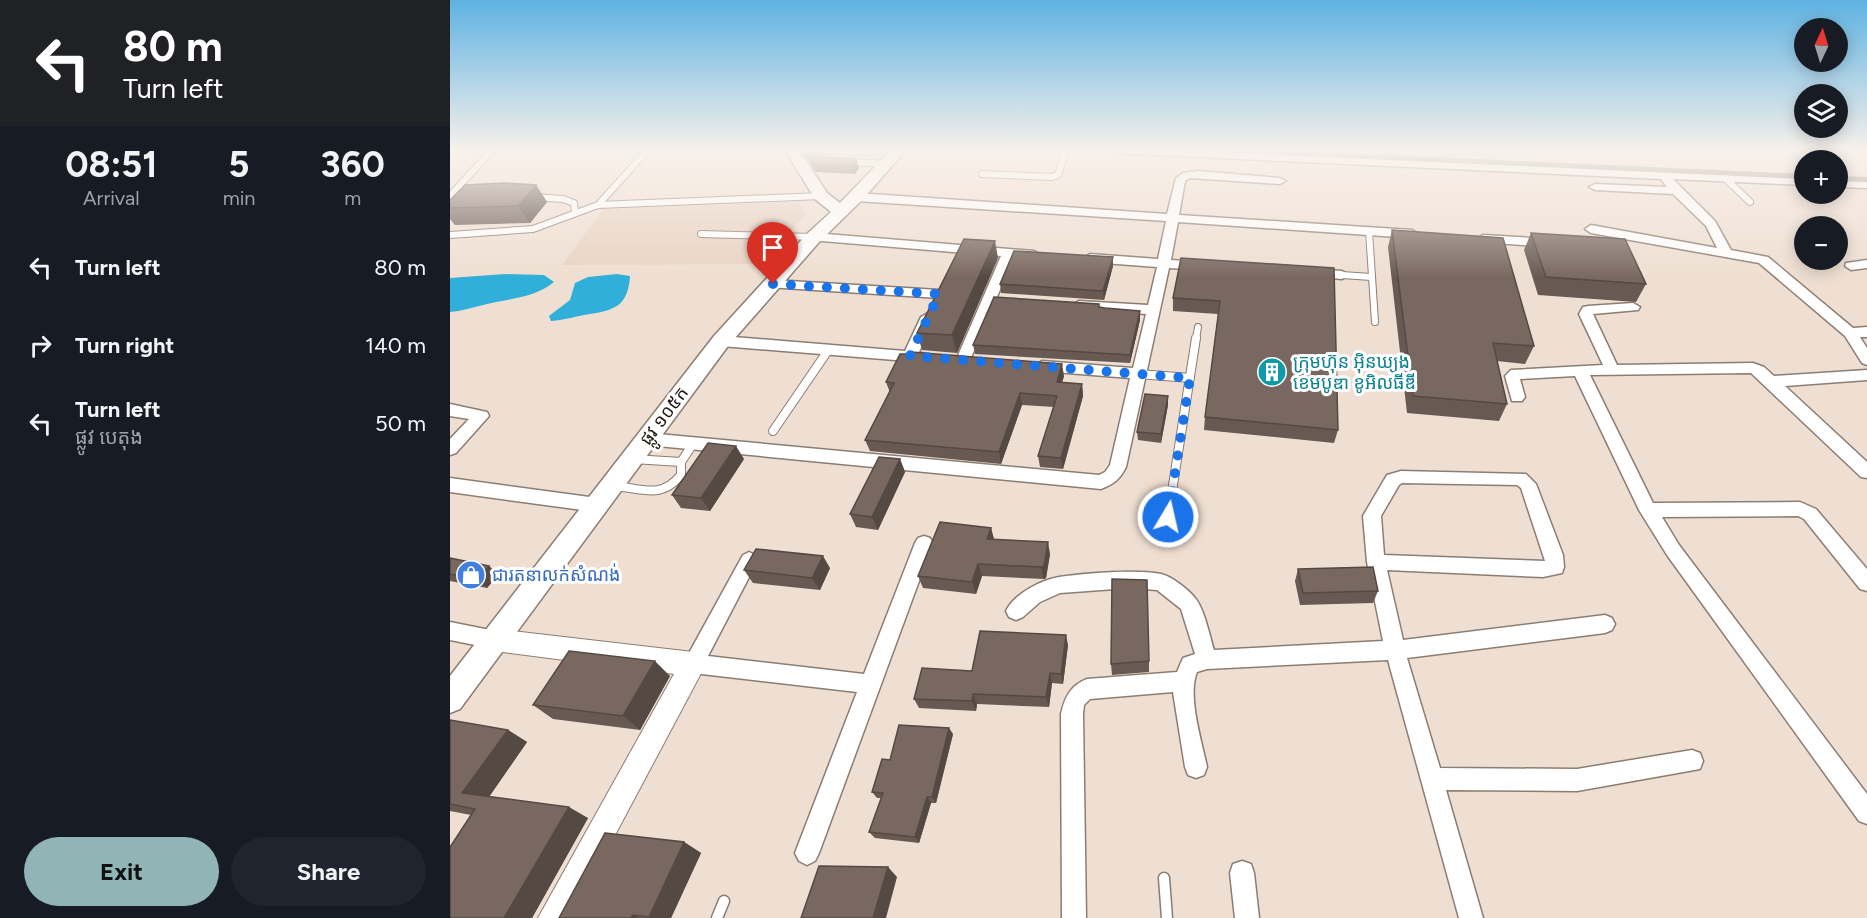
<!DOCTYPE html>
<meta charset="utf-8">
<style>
:root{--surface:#171b24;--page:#20242c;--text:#f1f3f6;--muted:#9ea1a6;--accent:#91b5b7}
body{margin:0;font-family:Figtree,"Noto Sans Khmer",sans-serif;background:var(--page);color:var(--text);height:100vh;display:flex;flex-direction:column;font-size:22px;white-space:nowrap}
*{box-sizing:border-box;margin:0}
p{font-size:20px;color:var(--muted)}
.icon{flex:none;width:33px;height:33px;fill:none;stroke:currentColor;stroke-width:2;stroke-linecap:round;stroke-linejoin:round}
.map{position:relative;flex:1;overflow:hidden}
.drawer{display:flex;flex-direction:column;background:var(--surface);width:450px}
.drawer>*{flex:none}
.hud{background:#202124;color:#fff;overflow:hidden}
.needle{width:39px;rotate:4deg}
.fabs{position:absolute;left:1344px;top:18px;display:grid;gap:12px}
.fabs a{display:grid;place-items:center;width:54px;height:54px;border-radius:50%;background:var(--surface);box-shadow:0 3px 15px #0003;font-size:30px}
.pin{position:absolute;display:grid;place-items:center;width:51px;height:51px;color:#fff;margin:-62px -26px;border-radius:50% 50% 50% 0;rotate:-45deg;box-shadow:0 0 6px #0007}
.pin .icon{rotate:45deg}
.me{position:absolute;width:66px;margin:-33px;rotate:9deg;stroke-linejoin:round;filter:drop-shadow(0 0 4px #0008)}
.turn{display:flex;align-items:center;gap:21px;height:126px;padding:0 24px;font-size:27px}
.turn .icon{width:78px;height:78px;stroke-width:2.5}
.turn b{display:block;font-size:42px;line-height:51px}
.eta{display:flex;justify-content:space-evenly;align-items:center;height:102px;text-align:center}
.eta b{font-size:36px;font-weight:700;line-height:42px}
.action{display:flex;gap:12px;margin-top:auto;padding:12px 24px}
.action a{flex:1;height:69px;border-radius:36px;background:var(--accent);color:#111;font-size:24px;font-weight:700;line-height:69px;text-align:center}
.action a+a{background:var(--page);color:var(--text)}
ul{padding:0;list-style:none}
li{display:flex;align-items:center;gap:18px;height:78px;padding:0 24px}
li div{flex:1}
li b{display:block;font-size:22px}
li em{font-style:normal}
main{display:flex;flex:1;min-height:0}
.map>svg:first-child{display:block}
.built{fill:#e9d2c1}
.water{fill:#2fafd9}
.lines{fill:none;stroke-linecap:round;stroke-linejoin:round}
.service-far2-casing{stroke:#8c7d72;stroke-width:8}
.service-far1-casing{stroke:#8c7d72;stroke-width:10}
.service-casing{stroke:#8c7d72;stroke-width:13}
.minor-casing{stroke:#8c7d72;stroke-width:3}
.tertiary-casing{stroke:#8c7d72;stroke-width:2}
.secondary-casing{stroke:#8c7d72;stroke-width:3}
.service-far2{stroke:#fff;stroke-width:6}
.service-far1{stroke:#fff;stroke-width:8}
.service{stroke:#fff;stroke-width:10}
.minor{fill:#fff;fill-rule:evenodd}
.tertiary{fill:#fff;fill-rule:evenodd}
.secondary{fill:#fff;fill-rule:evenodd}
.rail{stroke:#8f847b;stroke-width:4}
.wall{fill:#685953}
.shaded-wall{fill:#554943}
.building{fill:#796860;stroke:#554943;stroke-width:1.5}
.route{stroke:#1a73e8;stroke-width:10;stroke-dasharray:0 18}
.labels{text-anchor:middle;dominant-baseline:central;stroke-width:6;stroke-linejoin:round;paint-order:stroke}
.culture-label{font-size:18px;fill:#0d838f;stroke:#fff;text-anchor:start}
.street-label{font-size:18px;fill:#1c1712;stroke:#fff}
.shop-label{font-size:18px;fill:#366cbe;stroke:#fff;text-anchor:start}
</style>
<main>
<section class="drawer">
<div class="hud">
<div class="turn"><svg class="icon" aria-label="left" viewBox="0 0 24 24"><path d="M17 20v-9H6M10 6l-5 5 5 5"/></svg><div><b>80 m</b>Turn left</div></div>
</div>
<div class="eta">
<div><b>08:51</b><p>Arrival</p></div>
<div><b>5</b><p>min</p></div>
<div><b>360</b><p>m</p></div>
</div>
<ul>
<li><svg class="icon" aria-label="left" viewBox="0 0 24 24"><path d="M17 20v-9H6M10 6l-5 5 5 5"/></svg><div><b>Turn left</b></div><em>80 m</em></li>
<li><svg class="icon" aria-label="right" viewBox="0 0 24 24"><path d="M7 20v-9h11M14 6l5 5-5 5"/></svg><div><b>Turn right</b></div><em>140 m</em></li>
<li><svg class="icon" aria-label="left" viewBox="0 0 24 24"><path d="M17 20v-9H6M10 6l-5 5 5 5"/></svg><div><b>Turn left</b><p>ផ្លូវ បេតុង</p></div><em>50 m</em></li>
</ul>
<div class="action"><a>Exit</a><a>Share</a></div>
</section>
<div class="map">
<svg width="1417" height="918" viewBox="0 0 1417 918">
<rect width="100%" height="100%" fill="#efdfd2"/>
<path class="built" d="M349 202 356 214 313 264 112 265 153 209Z"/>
<path class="water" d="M55 274 94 275 104 282C84 298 62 298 37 304 24 307 13 311 0 312V278Z
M167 274 180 276C178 305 166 310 140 314 127 316 115 320 101 321L99 316 120 300 125 283 138 277Z"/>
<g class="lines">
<g class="service-far2-casing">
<path id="service-far2" d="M344 150 420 152
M1344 150 1354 161
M398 162 437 164
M532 174 602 177 608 175 616 150
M1275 178 1300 202
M0 196 42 150
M84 197 113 199 124 203 125 212
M148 205 195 153
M919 231 925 322
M251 234 364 237
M0 235 83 229 148 205 371 196
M892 275 921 277
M746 339 748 327"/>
</g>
<g class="service-far1-casing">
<path id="service-far1" d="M688 374 740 378
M323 431 379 349
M183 459 231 462
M165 486C194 489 211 499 231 475V462L243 444
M718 517 746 338"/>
</g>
<g class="service-casing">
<path id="service" d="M714 878 717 918
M267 918 274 901"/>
</g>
<g class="minor-casing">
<path id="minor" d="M657 150H725L1354 179V185L1223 179 1265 221 1281 250 1318 257 1403 328 1417 327V337H1410L1417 348V365L1412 363 1395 336 1309 263 1141 233 1135 229 1141 225 1267 248 1256 226 1223 194 1145 190 1139 187 1145 184 1217 187 1211 179 662 153Z
M748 171 830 178 836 181 830 184 740 178 735 181 729 215 962 230 968 234 962 238 728 222 721 260 752 262 758 266 752 270 719 268 676 467C670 479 664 484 651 489L197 445 191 443 189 439 191 435 197 433 649 475 655 472 660 465 680 378 592 371 585 366 592 361 683 368 696 314 629 309 622 305 629 301 698 305 707 267 640 262 634 258 640 254 708 259 716 221 406 201 400 197 406 193 717 214 726 178 733 173Z
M1388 181 1417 182V188L1388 187Z
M364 233 584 251 590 255 584 259 564 257 520 360 513 365 506 360 551 256 360 240 358 237Z
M1033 235 1100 239 1106 243 1100 247 1029 242 1027 239Z
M1417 260V268L1401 270 1395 266 1396 263Z
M862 269 892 271 899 275 892 279 857 276 855 273Z
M323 280 489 290 496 294 489 298 318 287 316 284Z
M1183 303 1190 307 1188 310 1143 314 1167 365 1303 363 1314 367 1324 376 1417 370V380L1335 386 1417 462V478L1411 477 1301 373 1140 375 1203 503 1350 502 1366 509 1417 569V591L1410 589 1354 519 1348 516 1212 517 1229 545 1417 794V824L1409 821 1217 555 1189 510 1125 376 1070 379 1075 397 1072 401H1062L1055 376 1061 370 1153 365 1129 314 1133 307 1138 306Z
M478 313 485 317 469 352 475 354 477 357 470 362 271 346 264 341 271 336 455 351 471 317Z
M0 404 37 412 39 416 6 453 0 455V439L19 419 0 416Z
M951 471 1076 474 1086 484 1113 555 1114 567 1112 573 1093 577 937 570 953 640 1155 615 1162 618 1165 624 1162 630 1155 633 957 658 990 768 1127 769 1242 750 1250 753 1253 761 1250 769 1127 791 996 790 1033 918H1009L938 660 757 669 747 672C737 696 752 742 757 767L754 775 746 778 738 775 735 767 723 692 640 699 634 705 633 714 636 918H612L611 714C615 697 620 686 637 679L727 672 733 658 745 654 731 609 707 590 679 588 610 593 590 602 573 617 566 620 559 617 556 611C564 594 591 580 609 577 635 573 686 569 711 574 721 576 739 590 745 598 754 608 760 637 764 650L933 641 917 562 913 516 937 475ZM952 483 1067 485 1071 488 1095 561 934 555 931 516 949 485Z
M0 478 147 498 153 500 156 505 153 510 147 512 0 492Z
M474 536 480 538 483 543 369 853 365 861 357 865 349 861 345 853 407 692 243 673 236 671 233 664 293 555 299 552 305 555 308 560 258 656 414 674 465 543 468 538Z
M0 622 45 631 52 634 55 640 52 646 45 649 0 640Z
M792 861 801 864 804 873 809 918H785L780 873 783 864Z"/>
</g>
<g class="tertiary-casing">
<path id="tertiary" d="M45 629 243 652 252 656 256 664 121 918H88L224 674 45 651 36 648 32 640 36 632Z"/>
</g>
<g class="secondary-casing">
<path id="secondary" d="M335 150H349L377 193 390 203 441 150H456L412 200 370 241 278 346 10 709 0 713V676L264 336 358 233 381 212 365 199Z"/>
</g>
<use href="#service-far2" class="service-far2"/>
<use href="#service-far1" class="service-far1"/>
<use href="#service" class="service"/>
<use href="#minor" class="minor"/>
<use href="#tertiary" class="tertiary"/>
<use href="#secondary" class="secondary"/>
<path class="rail" d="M789 150 1354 176
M1388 178 1417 179"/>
</g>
<path class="wall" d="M354 150 375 156 374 157 406 159 409 168 405 174 366 172 356 157Z
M1352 150H1417L1353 151Z
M86 185 97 202 80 223 5 225 0 219V200Z
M942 230 1084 346 1075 364 1047 361 1057 404 1049 421 957 413 938 247Z
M1081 233 1196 284 1186 302 1088 295 1074 250Z
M663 257V266L654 300 551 293 550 284Z
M548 258 507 353 472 350 467 333Z
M731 258 888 430 884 443 754 430 755 417 768 314 723 311V298Z
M690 320 680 363 525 354 523 345Z
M614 376 612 382 632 384 633 396 613 469 590 467 588 456 604 407 572 405 551 464 420 451 415 440 440 393 436 382Z
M718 405 711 443 688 440 687 432Z
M294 459 260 511 231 508 222 495Z
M450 459 455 472 428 530 406 527 400 514Z
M541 528 544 539 600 554 596 578 594 579 532 576 526 594 473 588 468 576Z
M0 558 49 574 37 588 0 581Z
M380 568 370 590 303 583 294 570Z
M848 569 928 591 923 603 850 605 845 581Z
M618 645 613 684 602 683 599 707 527 704 526 711 469 708 464 699Z
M699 661V672L662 675 661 664Z
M220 676 190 730 103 719 83 705Z
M0 720 58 730 77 742 39 797 138 818 82 918H0L21 815 0 811Z
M503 734 486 803H481L469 843 425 838 419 832 431 798H427L422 792 440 760Z
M234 842 251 853 221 918H109Z"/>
<path class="shaded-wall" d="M371 150H373L375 156 373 161 370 153Z
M406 159 409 168 405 174 402 166Z
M86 185 97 202 80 223 68 206Z
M545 241 548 258 507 353 502 335Z
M663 257V266L654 300 653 291Z
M690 311V320L680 363V355Z
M612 364 614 376 609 393 607 382Z
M632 384 633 396 613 469 611 458Z
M570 393 572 405 551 464 549 452Z
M718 396V405L711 443V434Z
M286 446 294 459 260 511 251 498Z
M450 459 455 472 428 530 422 517Z
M541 528 544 540 537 539Z
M598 542 600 554 596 578 594 579 591 567Z
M373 556 380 568 370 590 362 578Z
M528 564 532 576 526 594 522 582Z
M39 566 49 574 37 588 27 580Z
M616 635 618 645 613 684 611 674Z
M205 661 220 676 190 730 173 716Z
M600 673 602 683 599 707 596 697Z
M523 694 527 704 526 711 522 701Z
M499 728 503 734 486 803 482 797Z
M58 730 77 742 34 804 12 793Z
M477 797 481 803 469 843 465 837Z
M119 807 138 818 82 918H54Z
M234 842 251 853 221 918H201L199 917Z
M438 867 447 877 436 918H423Z
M183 915 190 918H181Z"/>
<path class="building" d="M354 150H371L370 153 373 157 406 159 402 166 363 164Z
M55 183 86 185 68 206 0 208V200L15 185Z
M942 230 1053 238 1084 346 1043 343 1057 404 963 396Z
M1081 233 1175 239 1196 284 1096 277Z
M514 239 545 241 502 335 467 333Z
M564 251 663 257 653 291 550 284Z
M731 258 884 268 888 430 755 417 770 301 723 298Z
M544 297 649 304V307L655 308 690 311 680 355 523 345Z
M461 352 612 364 607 382 632 384 611 458 588 456 607 396 570 393 549 452 415 440 444 383 436 382 450 354H460Z
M695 394 718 396 711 434 687 432Z
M258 443 286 446 251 498 222 495Z
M429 457 450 459 422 517 400 514Z
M490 522 541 528 537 539 598 542 594 566 591 567 528 564 522 582 468 576Z
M306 549 373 556 362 578 294 570Z
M0 558 39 566 27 580 0 574Z
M923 567 928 591 853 593 848 569Z
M662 579 697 580 699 661 661 664Z
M530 631 616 635 611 674 600 673 596 697 523 694 522 701 464 699 472 668 522 671Z
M119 651 205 661 173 716 83 705Z
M0 720 58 730 12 793 119 807 54 918H0V847L25 809 0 804Z
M449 725 499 728 482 797H477L465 837 419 832 433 793 422 792 432 759 440 760Z
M155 833 234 842 199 917 183 915 181 918H109Z
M369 866 438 867 423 918H351Z"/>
<linearGradient id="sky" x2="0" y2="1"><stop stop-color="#5eb2e2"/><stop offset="0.54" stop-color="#f8f1eb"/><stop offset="1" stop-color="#f8f1eb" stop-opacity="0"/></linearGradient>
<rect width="1417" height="278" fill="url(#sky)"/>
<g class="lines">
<path class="route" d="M323 284 489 294 460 356 740 378 718 517"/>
</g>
<defs>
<g id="building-disc" transform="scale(1.5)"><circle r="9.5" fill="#0f9aa8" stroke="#fff"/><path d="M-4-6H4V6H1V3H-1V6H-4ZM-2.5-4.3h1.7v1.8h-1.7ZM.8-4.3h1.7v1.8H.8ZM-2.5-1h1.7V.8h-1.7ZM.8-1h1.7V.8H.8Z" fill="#fff"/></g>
<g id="shop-disc" transform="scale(1.5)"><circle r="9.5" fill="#3f7fe0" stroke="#fff"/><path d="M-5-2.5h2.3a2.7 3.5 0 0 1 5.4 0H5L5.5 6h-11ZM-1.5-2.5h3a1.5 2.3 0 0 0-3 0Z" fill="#fff"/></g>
</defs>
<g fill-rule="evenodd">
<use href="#building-disc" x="822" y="372"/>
<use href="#shop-disc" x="21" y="575"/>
</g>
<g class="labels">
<g class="culture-label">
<text x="843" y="362">ក្រុមហ៊ុន អ៊ិនឃ្យុង<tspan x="843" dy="21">ខេមបូឌា ខូអិលធីឌី</tspan></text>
</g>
<g class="street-label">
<text transform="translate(214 416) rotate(-53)">ផ្លូវ ១០៥ក</text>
</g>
<g class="shop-label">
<text x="42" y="575">ជារតនាលក់សំណង់</text>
</g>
</g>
</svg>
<div class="fabs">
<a><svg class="needle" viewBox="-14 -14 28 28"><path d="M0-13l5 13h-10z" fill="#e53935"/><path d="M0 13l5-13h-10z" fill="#9ea1a6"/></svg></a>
<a><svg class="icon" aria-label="layers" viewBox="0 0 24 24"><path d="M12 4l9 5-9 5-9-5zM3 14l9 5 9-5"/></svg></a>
<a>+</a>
<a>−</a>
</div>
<div class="pin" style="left:323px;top:284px;background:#d93025"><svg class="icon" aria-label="arrive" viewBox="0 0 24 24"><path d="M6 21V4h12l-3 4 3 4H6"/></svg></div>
<svg class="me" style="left:718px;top:517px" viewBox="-20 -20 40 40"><circle r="17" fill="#1a73e8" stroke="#fff" stroke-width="3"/><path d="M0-11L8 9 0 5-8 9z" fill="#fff"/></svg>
</div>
</main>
